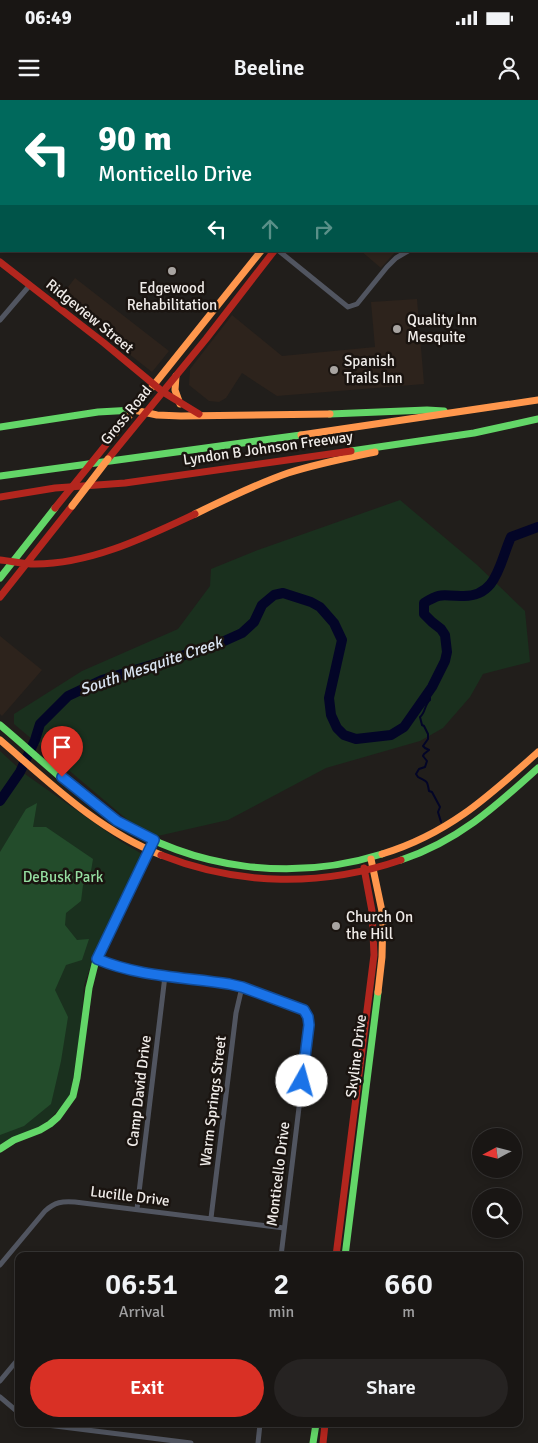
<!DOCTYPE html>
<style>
:root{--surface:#191614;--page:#262322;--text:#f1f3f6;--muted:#9f9fa0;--line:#373534;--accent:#d93025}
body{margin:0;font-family:Signika,sans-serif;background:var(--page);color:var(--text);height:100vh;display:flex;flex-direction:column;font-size:19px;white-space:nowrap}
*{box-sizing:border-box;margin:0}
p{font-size:16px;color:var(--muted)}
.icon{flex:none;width:28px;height:28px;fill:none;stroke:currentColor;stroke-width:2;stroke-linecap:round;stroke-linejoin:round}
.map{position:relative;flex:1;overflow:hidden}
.details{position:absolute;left:15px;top:1152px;width:508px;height:175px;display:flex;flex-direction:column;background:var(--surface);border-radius:10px;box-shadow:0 2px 8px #0003,0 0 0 1px var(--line)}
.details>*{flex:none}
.top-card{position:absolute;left:0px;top:0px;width:539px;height:152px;box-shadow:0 2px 8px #0003,0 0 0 1px var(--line);background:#00695c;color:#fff;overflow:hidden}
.needle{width:32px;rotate:263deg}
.buttons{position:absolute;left:472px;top:1028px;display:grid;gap:10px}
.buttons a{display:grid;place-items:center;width:50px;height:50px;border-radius:50%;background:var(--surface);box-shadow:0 2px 8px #0003,0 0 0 1px var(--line);font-size:25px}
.pin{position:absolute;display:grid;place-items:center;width:42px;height:42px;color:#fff;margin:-51px -21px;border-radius:50% 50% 50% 0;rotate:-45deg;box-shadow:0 0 5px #0007}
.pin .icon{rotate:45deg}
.me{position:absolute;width:55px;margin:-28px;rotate:7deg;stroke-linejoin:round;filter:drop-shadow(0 0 4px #0008)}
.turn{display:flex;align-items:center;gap:18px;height:105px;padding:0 15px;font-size:22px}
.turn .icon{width:65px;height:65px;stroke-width:2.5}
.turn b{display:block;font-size:35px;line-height:42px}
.lanes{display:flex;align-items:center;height:48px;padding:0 15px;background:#0003;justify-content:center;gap:25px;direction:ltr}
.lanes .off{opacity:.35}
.eta{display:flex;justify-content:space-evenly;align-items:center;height:85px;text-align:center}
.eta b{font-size:30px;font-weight:600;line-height:35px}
.cta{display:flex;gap:10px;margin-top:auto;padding:10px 15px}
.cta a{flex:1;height:58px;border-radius:30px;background:var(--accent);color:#fff;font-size:20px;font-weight:600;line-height:58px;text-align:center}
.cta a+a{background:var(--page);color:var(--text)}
.status{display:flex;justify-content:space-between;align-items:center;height:35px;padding:0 25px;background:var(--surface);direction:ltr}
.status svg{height:14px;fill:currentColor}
header{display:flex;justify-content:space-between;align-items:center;height:65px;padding:0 15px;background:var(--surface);font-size:22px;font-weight:600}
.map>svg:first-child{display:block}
.built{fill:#2d231c}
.green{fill:#1a301e}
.forest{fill:#234c2b}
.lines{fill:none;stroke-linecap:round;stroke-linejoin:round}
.stream{stroke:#030527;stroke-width:2}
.river{stroke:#030527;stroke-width:10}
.street{stroke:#515560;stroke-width:5}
.fast{stroke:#63d668;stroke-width:7}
.slow{stroke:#ff974d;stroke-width:7}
.jam{stroke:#b3261e;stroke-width:7}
.slow-bridge{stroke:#ff974d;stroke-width:7}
.jam-bridge{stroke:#b3261e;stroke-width:7}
.route-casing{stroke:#114b97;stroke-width:12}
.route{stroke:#1a73e8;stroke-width:9}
.poi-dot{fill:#a8a4a1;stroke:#1a1410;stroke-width:2}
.labels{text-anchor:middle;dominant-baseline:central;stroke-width:5;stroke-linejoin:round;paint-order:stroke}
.poi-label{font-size:15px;fill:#f0ece9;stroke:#1a1410;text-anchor:start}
.street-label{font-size:15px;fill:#f0ece9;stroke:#1a1410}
.park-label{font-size:15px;fill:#95dea1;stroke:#1a1410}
.water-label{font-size:16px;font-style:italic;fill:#dbe5f3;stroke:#1a1410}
</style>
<div class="status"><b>06:49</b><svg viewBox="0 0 49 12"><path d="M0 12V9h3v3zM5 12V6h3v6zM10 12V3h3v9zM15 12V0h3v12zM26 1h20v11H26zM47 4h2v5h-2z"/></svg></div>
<header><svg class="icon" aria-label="menu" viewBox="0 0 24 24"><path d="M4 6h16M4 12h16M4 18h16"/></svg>Beeline<svg class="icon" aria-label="person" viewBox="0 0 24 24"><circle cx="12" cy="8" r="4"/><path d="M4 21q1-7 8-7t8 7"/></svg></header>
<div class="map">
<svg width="538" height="1343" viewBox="0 0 538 1343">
<rect width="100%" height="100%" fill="#211e1b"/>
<path class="built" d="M402 0H518L519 1H401Z
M361 151H396L381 168Z
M75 178 169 251 152 272 59 199Z
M417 199 424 284 277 296 242 273 226 298 219 302 209 301 189 285 190 269 232 215 282 256 375 247 371 202Z
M0 536 42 570 2 616 0 614Z"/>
<path class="green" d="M400 400 476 464 525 511 530 562 483 574 470 597 443 628 420 641 326 668 228 720 149 738 14 624V614L82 571 178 529 210 486 211 469 258 450Z
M0 651 25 674 120 741 142 754 90 868 84 885 81 927 70 997 50 1019 36 1029 0 1044Z"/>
<path class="forest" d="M37 703 33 727H46L93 759 90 777 83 785 81 801 66 813 65 825 77 840 89 839 82 860 66 865 55 890 68 917 61 961 51 1004 24 1026 0 1035V752L26 709Z"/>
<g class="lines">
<path class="stream" d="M430 589V600C424 605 426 612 420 617L422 625 424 626 428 634V639L423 646 425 648 429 650 424 654 423 656 427 661 425 667 419 669 416 674 418 677C427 682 427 679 429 691L432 692 440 707 438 712 441 722"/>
<path class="river" d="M0 701 20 672 35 640 40 624 68 596 102 580 211 547 242 533 254 522 262 505 274 495 283 493 311 502 320 507 334 523 342 540 329 598 331 615 337 628 344 635 356 639 391 635 404 627 432 587 445 561 447 552 445 535 441 529 432 522 424 514V503C443 492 441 496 461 496 497 498 499 464 511 437L538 427"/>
<path class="street" d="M80 0 81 1
M90 0 92 1
M523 0 524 1
M538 22V23
M0 61 1 62
M279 151 348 207 357 204 387 167 396 158 408 151
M0 220 30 185
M97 859C139 877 184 876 228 884 254 888 279 901 304 910L308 917 309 925 281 1156
M137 1109 165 876
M211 1118 236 913 242 887
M0 1165 45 1111C55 1102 62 1101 75 1102L284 1128
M0 1281 19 1258
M0 1297 19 1313
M39 1324 191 1343
M258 1343 260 1324"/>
<path class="fast" d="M330 314 427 310 444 311
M0 327 98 312 134 310
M351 351 474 333 538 319
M0 376 301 335
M0 478 55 408
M0 625C38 657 74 692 115 719 194 770 293 782 382 754
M401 760C458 741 495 707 538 668
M0 1049 14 1040 40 1030 50 1024 58 1017 73 996 77 978 89 888 95 864 105 843
M345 1156 378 892
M313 1343 316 1324"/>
<path class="slow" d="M377 1 378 0
M176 276 175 290 180 304
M134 310 157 315 181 316 330 314
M301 335 538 300
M109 341 261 151
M195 414C226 399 256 384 288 373 316 364 346 358 375 352
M0 640C50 683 99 731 161 755
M382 754C448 734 488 697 538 652
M371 759 383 816 382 857 378 892"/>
<path class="jam" d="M384 1 385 0
M393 1 394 0
M0 162 104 243 163 292
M163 292 199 314
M108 359 206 239 274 151
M0 397 55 388 125 383 351 351
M0 460C11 461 23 464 35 464 91 464 146 437 195 414
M0 497 72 406
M161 755C239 786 322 787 401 760
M105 843 154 740
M336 1156 374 855 372 811 364 768
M323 1343 325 1324"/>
<path class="slow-bridge" d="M72 406 108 359"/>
<path class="jam-bridge" d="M55 408 109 341"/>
</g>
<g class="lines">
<g class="route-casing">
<path id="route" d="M62 677 117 721 154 740 97 859C139 877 185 877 229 884L242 887 304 910 308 917 309 925 302 981"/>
</g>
<use href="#route" class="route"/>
</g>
<g class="poi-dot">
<circle cx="172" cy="171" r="5"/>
<circle cx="397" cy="229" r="5"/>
<circle cx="334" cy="270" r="5"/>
<circle cx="336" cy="826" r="5"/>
</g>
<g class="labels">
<g class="poi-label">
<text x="172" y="188" text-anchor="middle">Edgewood<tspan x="172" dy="17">Rehabilitation</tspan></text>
<text x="407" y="220">Quality Inn<tspan x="407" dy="17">Mesquite</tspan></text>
<text x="344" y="261">Spanish<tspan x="344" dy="17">Trails Inn</tspan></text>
<text x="346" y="817">Church On<tspan x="346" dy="17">the Hill</tspan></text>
</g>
<g class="street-label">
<text transform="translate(90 216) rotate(39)">Ridgeview Street</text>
<text transform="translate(126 315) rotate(-51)">Gross Road</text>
<text transform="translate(268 348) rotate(-8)">Lyndon B Johnson Freeway</text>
<text transform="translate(356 956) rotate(-83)">Skyline Drive</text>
<text transform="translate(139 991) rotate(-83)">Camp David Drive</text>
<text transform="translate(213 1001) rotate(-83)">Warm Springs Street</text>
<text transform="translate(278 1074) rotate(-83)">Monticello Drive</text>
<text transform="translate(130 1096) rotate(7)">Lucille Drive</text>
</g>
<g class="park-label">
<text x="63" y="777">DeBusk Park</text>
</g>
<g class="water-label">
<text transform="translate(151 566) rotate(-19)">South Mesquite Creek</text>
</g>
</g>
</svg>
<div class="buttons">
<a><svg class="needle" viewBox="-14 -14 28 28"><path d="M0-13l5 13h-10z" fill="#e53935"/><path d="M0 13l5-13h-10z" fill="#9f9fa0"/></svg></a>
<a><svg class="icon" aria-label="search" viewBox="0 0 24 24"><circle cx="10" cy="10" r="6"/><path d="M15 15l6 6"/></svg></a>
</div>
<div class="pin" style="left:62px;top:677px;background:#d93025"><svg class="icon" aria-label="arrive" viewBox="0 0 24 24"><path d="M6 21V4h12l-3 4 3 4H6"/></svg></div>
<svg class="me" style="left:302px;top:981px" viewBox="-20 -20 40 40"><circle r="19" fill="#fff"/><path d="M0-13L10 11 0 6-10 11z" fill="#1a73e8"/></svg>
<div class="top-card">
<div class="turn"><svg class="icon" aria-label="left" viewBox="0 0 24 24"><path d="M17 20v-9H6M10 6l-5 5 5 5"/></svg><div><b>90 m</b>Monticello Drive</div></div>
<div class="lanes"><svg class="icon" aria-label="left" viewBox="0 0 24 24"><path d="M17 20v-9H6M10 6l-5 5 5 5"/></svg><svg class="icon off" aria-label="ahead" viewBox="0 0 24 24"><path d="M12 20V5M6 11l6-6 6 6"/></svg><svg class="icon off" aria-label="right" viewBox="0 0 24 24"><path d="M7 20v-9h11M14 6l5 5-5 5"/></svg></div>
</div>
<section class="details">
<div class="eta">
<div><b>06:51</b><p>Arrival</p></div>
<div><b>2</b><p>min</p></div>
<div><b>660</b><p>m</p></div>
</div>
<div class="cta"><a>Exit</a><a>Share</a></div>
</section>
</div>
